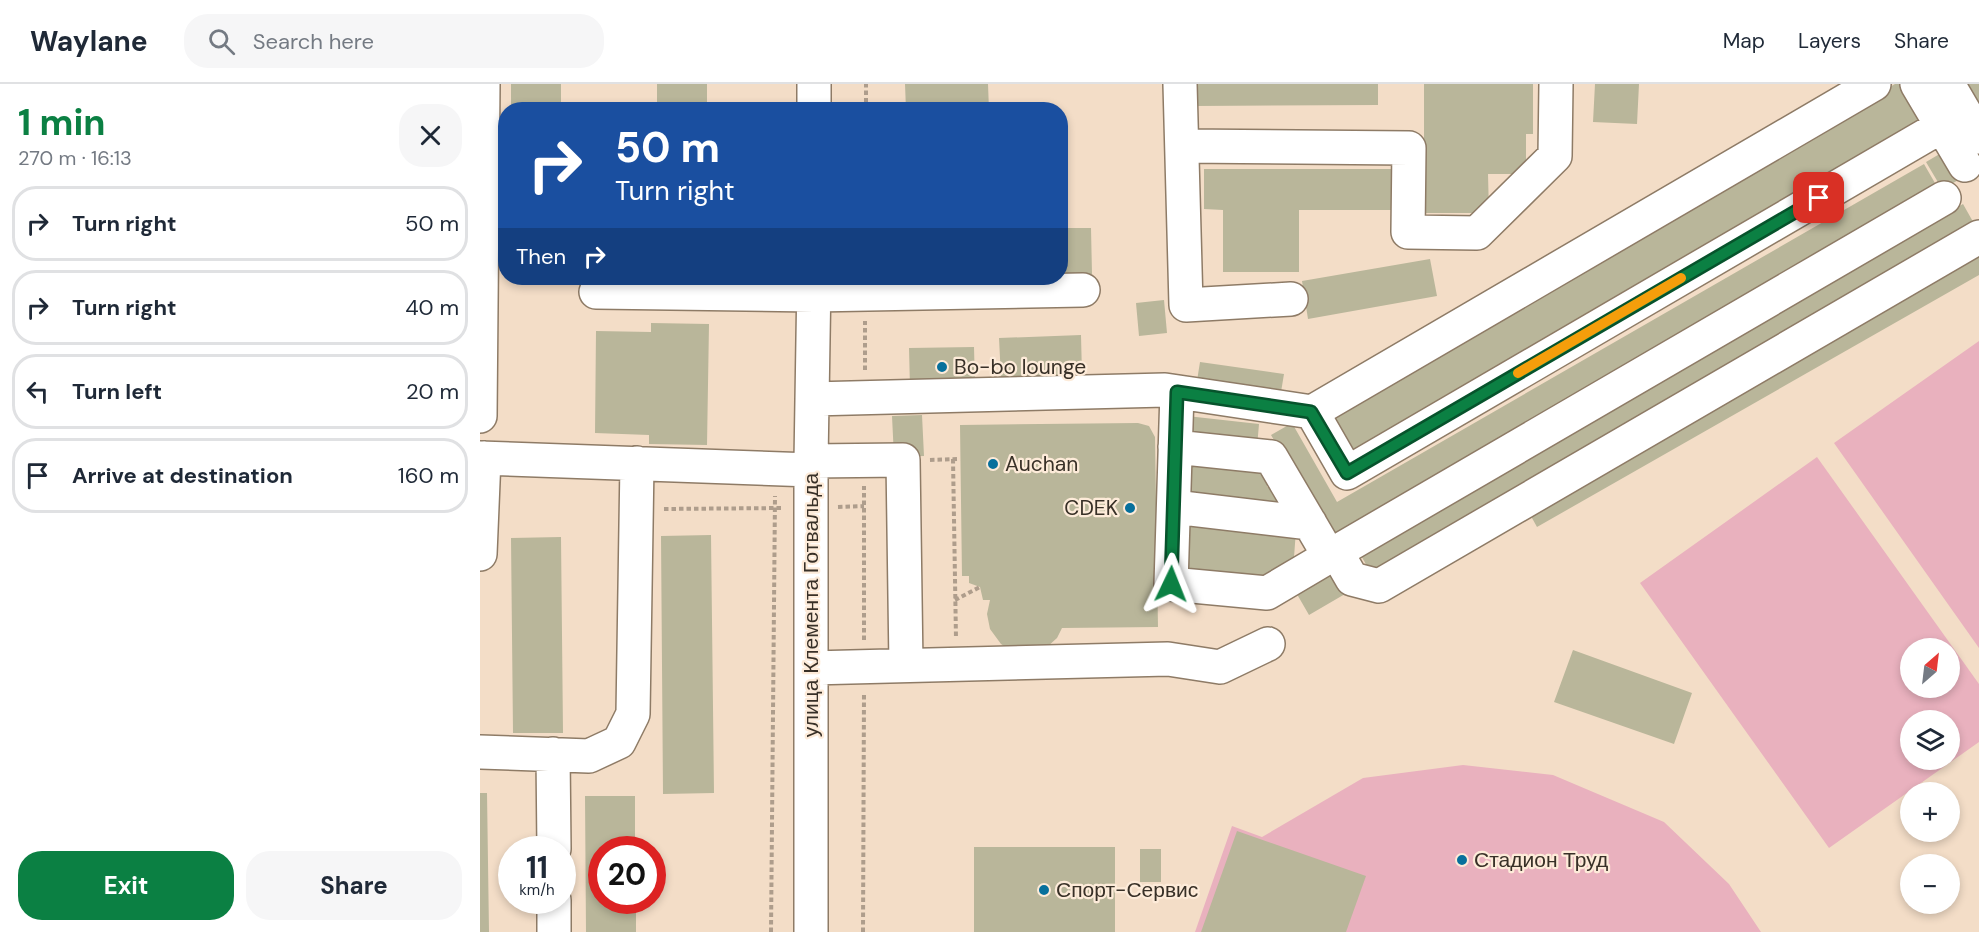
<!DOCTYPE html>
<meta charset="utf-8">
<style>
:root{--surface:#fff;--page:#f6f6f7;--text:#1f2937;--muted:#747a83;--line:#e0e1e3;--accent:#0b8043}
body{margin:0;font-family:"DM Sans",sans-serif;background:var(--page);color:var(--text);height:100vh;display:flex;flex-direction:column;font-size:22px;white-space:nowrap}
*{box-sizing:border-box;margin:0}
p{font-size:20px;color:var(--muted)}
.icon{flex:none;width:33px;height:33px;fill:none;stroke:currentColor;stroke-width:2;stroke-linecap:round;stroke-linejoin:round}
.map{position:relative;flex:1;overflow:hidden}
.side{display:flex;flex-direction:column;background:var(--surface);width:480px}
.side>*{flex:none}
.top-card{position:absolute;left:18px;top:18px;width:570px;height:183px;border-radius:24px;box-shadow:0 3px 9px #0003;background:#1a4fa0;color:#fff;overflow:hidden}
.needle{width:39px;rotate:28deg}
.buttons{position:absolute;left:1420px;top:554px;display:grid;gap:12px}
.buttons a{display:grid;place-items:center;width:60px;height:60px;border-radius:50%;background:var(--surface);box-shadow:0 3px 9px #0003;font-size:30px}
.speed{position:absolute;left:18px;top:752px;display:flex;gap:12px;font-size:30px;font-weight:700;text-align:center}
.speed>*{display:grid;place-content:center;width:78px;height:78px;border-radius:50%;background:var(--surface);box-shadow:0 3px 9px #0003;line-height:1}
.speed small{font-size:15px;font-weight:400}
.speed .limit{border:9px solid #d22;background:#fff;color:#111}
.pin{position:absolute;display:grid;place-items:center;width:51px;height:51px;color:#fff;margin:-26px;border-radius:12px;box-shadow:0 3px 9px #0006}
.me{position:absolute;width:66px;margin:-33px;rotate:2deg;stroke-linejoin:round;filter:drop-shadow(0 0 4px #0008)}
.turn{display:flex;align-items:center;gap:21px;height:126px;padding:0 18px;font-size:27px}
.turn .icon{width:78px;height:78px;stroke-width:2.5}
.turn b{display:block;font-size:42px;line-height:51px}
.then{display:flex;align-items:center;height:57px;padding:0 18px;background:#0003;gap:12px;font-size:22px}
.round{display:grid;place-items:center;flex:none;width:63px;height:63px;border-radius:24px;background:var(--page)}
.headline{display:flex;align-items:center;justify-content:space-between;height:102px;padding:0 18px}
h1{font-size:36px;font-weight:700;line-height:45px;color:var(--accent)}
.primary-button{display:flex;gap:12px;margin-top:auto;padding:12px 18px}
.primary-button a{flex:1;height:69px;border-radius:24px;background:var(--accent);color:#fff;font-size:24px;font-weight:700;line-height:69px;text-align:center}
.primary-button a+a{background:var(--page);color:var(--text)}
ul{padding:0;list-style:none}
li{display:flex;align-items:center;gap:18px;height:75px;margin:0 12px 9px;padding:0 6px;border:3px solid var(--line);border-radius:24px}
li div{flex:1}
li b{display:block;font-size:22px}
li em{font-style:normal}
header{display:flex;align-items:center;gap:36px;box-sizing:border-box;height:84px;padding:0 30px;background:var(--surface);border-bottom:2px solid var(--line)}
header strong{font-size:28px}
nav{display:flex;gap:33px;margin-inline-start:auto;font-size:21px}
.search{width:420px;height:54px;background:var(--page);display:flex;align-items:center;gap:15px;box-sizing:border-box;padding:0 21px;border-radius:24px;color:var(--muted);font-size:22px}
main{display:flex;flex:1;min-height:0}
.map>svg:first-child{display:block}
.green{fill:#e9b1be;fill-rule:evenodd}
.building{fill:#b9b69a}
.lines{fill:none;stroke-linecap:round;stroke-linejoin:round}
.minor-casing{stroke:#8e7b66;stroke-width:36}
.path{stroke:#ae9d8c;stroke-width:4;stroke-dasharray:4.5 3;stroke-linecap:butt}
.minor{stroke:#fff;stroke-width:33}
.route-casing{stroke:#07532c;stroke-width:15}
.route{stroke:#0b8043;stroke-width:10}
.slow{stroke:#f59e0b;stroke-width:10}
.poi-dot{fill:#07709c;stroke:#fdebd9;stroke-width:2}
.labels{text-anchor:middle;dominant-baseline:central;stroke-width:4.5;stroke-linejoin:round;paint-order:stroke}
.poi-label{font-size:21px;fill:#383027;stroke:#fdebd9;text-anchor:start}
.street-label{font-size:21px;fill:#383027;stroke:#fdebd9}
</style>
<header>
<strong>Waylane</strong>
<div class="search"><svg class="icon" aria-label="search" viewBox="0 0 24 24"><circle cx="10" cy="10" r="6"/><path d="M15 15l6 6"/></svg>Search here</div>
<nav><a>Map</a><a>Layers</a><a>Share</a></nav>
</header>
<main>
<section class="side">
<div class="headline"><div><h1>1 min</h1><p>270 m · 16:13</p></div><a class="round"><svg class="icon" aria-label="close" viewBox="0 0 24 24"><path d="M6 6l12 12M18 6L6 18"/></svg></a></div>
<ul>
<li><svg class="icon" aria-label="right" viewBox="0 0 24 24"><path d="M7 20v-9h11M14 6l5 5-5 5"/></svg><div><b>Turn right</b></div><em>50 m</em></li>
<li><svg class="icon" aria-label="right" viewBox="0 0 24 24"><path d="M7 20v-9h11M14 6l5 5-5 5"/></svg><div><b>Turn right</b></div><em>40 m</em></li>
<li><svg class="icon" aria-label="left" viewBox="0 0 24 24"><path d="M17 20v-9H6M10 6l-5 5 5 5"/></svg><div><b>Turn left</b></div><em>20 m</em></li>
<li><svg class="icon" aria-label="arrive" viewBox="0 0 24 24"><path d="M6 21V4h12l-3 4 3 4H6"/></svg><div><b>Arrive at destination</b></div><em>160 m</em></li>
</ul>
<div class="primary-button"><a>Exit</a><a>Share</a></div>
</section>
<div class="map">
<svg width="1499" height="848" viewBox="0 0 1499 848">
<rect width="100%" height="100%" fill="#f3ddc7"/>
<path class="green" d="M1499 257V564L1354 359Z
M1337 373 1499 600V658L1349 764 1160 499ZM1431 564H1470V603H1431ZM1431 636H1470V675H1431Z
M983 681 1073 691 1184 738 1249 800 1281 848H715L752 742 782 753 883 694Z"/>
<path class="building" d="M31 0H81V26H31Z
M177 0H227V26H177Z
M425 0H508L509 26H426Z
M715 0H898V21L715 22Z
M944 0H1053V50H1046V90H1008L1009 129H944Z
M1115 0H1159L1157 40 1113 38Z
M1415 0H1420L1446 45 877 379 849 332Z
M1480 0H1499V32Z
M1468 65 1484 93 1462 105 1446 78Z
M1444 80 1459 106 852 456 791 351 812 339 857 418Z
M724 85H918L919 126H819V188H743V126L724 125Z
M1483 120 1496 143 892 491 879 468Z
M580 144H611L612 190H580Z
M1499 167V191L1057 443 1047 425Z
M950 175 957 212 828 235 822 197Z
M684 216 687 249 659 252 656 219Z
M171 239 229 240 227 361 169 360V351L115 349 116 247 171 248Z
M601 251 602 291 521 294 519 254Z
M494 263 495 302 430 304 429 264Z
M720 278 804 290 800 314 716 303Z
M442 331 444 372 414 373 412 332Z
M707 332 779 340 777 363 704 355Z
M658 339 669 342 675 353 678 543 582 544 577 554 567 563 530 566 521 560 510 545 507 530 510 516H503L500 503 489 499V492H482L480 341Z
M707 373 790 383 787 403 803 405 800 431 702 420Z
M700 437 816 446 813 487 797 497 696 489Z
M231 451 234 709 183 710 181 452Z
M81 453 83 649H33L31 454Z
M850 484 865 510 829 531 814 505Z
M1093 566 1212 609 1194 660 1074 618Z
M0 709H7L9 848H0Z
M105 712H155V765H122V816H156V848H106Z
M757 747 886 792 866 848H721Z
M494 763H635V848H494Z
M660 765H681V798H660Z"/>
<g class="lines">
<g class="minor-casing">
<path id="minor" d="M700 0 706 221 811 215
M1437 0 1485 81
M1468 0 1499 53
M334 26V0
M702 62 929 64 928 148 997 149 1075 72 1076 0
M1464 114 853 470 861 476 872 495 899 502 1499 153
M116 208 334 211 603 206
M332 315 685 306 832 328 1394 0
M832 328 867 389 1462 42
M0 332 3 0
M695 363 791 373 845 465 853 470 787 509 691 500 697 308
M0 374 331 386
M331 377 423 376 426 581
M694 423 830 439
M0 470 4 374
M331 584 688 575 740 583 788 560
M0 668 109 672 139 658 153 630 157 379
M73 670 74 765
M74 816V848
M331 848V377L334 194"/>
</g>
<path class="path" d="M386 26V0
M385 286V237
M473 375 476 555
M450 376 480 375
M358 423 384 422
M184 425 303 424
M475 516 500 503
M384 556V402
M291 848 295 412
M383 848 384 609"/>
<use href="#minor" class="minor"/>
</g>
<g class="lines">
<g class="route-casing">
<path id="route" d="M691 500 697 308 831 328 867 389 1339 114"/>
</g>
<use href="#route" class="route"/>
<path class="slow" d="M1038 289 1201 194"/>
</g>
<g class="poi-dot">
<circle cx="462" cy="283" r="6"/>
<circle cx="513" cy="380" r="6"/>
<circle cx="650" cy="424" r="6"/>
<circle cx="982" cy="776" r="6"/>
<circle cx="564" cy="806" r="6"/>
</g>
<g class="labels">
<g class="poi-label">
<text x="474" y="283">Bo-bo lounge</text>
<text x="525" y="380">Auchan</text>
<text x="638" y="424" text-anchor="end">CDEK</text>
<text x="994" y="776">Стадион Труд</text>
<text x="576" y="806">Спорт-Сервис</text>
</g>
<g class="street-label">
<text transform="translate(331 521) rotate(-90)">улица Клемента Готвальда</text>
</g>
</g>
</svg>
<div class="buttons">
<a><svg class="needle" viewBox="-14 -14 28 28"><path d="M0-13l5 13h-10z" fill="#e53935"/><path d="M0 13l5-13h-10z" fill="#747a83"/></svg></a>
<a><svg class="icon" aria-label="layers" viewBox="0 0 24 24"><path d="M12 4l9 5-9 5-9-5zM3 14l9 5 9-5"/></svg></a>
<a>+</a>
<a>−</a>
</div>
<div class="speed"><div>11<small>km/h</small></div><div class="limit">20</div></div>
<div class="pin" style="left:1339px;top:114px;background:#d93025"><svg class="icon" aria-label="arrive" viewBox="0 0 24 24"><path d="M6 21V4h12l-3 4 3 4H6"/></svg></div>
<svg class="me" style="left:691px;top:500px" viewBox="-20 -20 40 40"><path d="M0-17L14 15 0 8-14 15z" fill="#0b8043" stroke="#fff" stroke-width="4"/></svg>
<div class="top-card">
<div class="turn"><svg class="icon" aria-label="right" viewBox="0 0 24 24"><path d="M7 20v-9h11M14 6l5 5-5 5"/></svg><div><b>50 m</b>Turn right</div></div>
<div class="then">Then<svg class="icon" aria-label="right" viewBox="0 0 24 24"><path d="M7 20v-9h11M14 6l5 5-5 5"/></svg></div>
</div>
</div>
</main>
